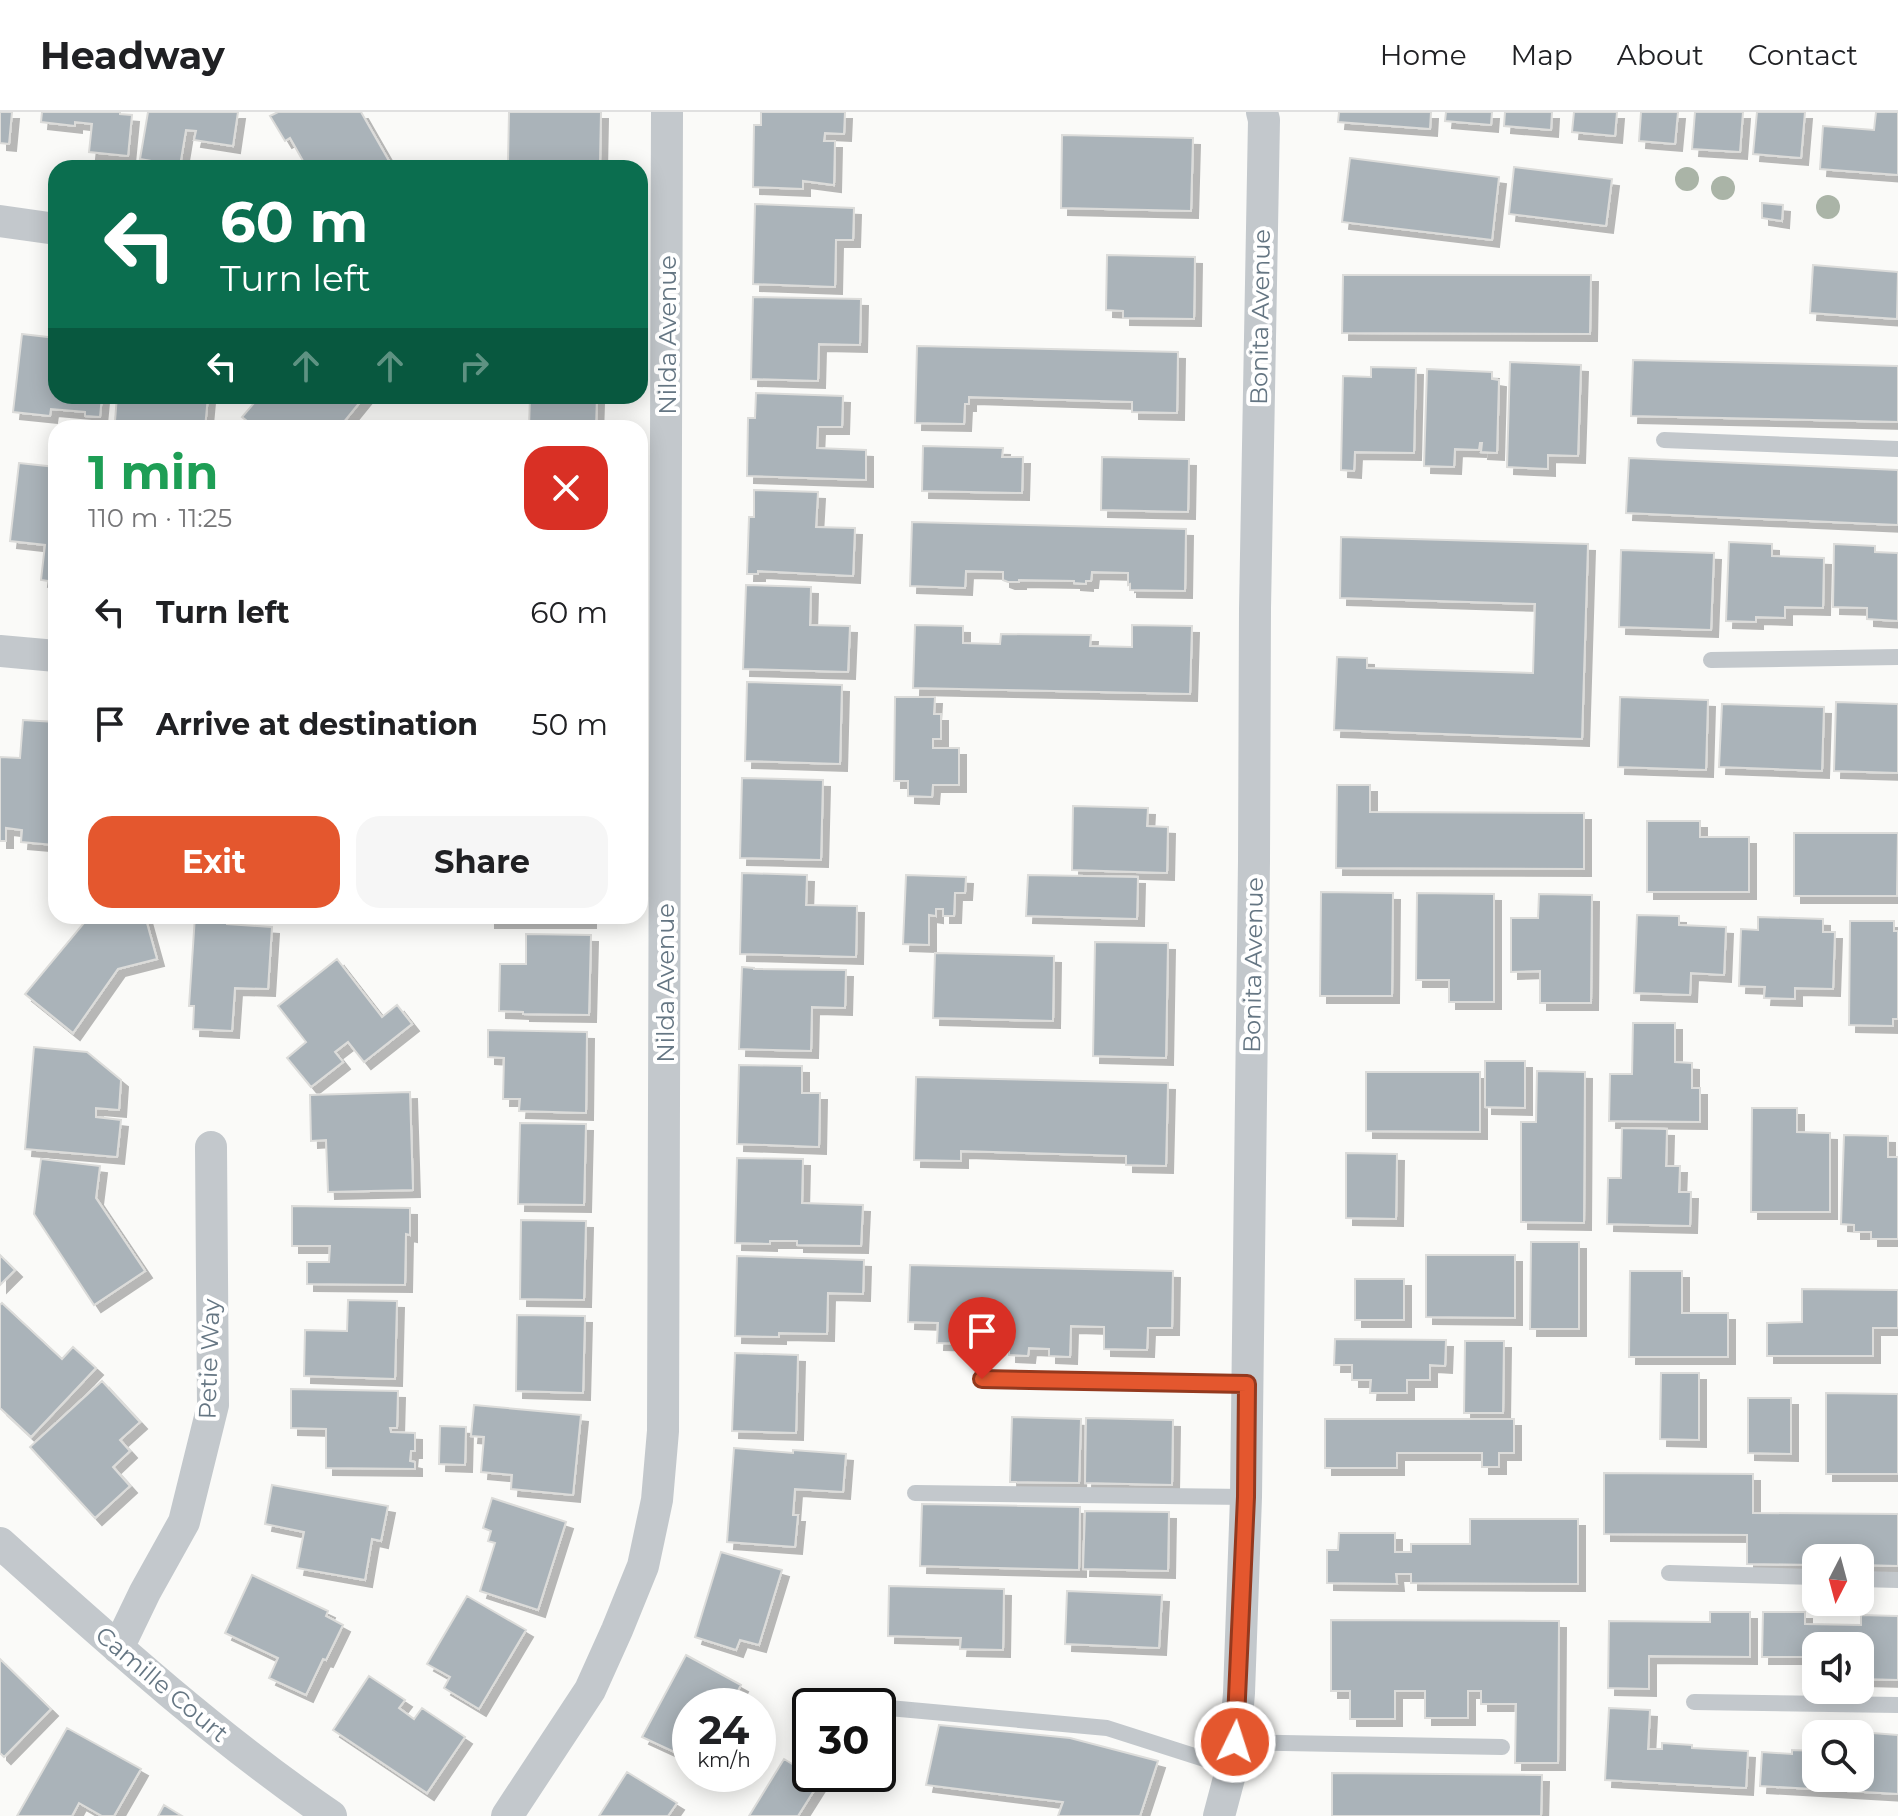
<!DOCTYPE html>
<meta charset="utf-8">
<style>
:root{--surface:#fff;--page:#f6f6f6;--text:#202124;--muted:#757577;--line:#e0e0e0;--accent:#e4572e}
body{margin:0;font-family:Montserrat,sans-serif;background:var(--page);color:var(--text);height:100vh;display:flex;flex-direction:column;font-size:30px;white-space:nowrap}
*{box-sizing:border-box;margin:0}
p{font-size:26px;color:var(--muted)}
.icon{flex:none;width:44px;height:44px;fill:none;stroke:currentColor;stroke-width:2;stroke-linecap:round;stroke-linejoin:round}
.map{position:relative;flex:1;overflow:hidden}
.side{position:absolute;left:48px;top:308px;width:600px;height:504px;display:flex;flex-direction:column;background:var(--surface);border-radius:24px;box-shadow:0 4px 20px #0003}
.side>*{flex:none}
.hud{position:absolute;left:48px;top:48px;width:600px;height:244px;border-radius:24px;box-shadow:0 4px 20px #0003;background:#0b6e4f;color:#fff;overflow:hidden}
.needle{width:52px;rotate:186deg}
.fabs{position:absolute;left:1802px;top:1432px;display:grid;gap:16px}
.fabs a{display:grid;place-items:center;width:72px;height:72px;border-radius:16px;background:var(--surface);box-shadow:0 4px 20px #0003;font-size:40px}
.speed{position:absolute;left:672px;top:1576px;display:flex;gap:16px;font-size:40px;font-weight:700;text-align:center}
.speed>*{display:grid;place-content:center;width:104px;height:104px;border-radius:50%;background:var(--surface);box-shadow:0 4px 20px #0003;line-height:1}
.speed small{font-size:20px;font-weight:400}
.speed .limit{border:4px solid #111;border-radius:12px;background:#fff;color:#111}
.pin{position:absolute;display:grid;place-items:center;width:68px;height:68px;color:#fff;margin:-82px -34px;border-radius:50% 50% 50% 0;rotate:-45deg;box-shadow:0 0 8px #0007}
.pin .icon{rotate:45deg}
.me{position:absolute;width:88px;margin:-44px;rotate:4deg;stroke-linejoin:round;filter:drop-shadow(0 0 6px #0008)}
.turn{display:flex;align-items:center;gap:28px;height:168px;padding:0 40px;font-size:36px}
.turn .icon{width:104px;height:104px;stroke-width:2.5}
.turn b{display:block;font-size:56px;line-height:68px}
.lanes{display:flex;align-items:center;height:76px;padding:0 40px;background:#0003;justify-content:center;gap:40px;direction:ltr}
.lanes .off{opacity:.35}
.round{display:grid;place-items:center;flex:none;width:84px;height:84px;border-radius:24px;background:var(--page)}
.summary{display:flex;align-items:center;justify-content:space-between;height:136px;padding:0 40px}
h1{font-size:48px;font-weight:700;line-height:60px;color:#1e9e55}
.action{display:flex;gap:16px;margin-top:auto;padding:16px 40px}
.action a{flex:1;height:92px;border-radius:24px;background:var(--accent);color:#fff;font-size:32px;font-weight:700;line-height:92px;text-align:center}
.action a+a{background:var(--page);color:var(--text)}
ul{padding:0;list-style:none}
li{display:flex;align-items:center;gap:24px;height:112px;padding:0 40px}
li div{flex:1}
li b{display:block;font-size:30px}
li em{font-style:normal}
header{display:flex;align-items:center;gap:48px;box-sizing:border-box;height:112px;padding:0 40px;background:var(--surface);border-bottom:2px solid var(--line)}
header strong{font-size:38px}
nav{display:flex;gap:44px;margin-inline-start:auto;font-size:28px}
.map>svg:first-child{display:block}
.building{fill:#aab3b9;stroke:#dcdcda;stroke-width:2;filter:url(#shadow)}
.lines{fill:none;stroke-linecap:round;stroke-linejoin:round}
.lane{stroke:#c3c8cc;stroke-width:16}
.street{stroke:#c3c8cc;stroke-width:32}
.tree{fill:#aab4a7}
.route-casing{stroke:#94391e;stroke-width:20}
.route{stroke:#e4572e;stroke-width:14}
.labels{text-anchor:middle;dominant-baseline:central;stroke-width:8;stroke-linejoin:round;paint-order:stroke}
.street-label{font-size:24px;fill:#657683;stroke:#fff}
</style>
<header>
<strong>Headway</strong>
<nav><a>Home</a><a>Map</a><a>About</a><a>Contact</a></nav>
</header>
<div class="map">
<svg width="1898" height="1704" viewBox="0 0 1898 1704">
<defs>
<filter id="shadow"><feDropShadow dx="7" dy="7" stdDeviation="0" flood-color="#0004"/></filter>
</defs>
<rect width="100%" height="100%" fill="#fafaf8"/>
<path class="building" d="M0 0H12L9 32 0 31Z
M42 0H120V2L132 3 128 44 89 40 92 12 75 10V14L41 10Z
M148 0H238L233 34 194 28 196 19 186 18 180 54 140 47Z
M278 0H361L389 49 377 56H307L290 26 285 29 270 4Z
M509 0H601L600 51 508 50Z
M761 0H845L844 22 825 21 824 29H835L834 73 803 69V77L753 75 754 13H761Z
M1339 0H1431L1430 17 1338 10Z
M1446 0H1492L1491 13 1445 9Z
M1505 0H1552L1551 18 1504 14Z
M1574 0H1617L1615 24 1572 20Z
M1641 0H1678L1675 32 1639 29Z
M1695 0H1743L1740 40 1692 37Z
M1757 0H1805L1801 46 1753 42Z
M1876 0H1898V63L1820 57 1823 14 1874 18Z
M1062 23 1193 26 1191 99 1061 96Z
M1350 46 1499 65 1492 128 1342 110Z
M1514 55 1612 67 1606 114 1509 102Z
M1762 91 1783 93 1782 109 1762 106Z
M755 92 854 96 853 128H836L835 175 753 172Z
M1107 143 1195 145 1194 207 1123 206V199L1106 198Z
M1813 153 1898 160 1897 207 1810 201Z
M1343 163H1591L1590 222 1342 221Z
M753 185 861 187 860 233 819 232 818 269 751 267Z
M22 222 56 226V284H102L100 305 85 304V300L51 297 50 304 13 300Z
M917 234 1178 240 1177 301 1132 300V290L969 285V292H965L964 312 915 311Z
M1633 248 1898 254V310L1631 304Z
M1510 250 1581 253 1578 344 1548 343V357L1507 355Z
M1371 255 1416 256 1414 341 1355 340 1354 359 1341 358 1343 264 1371 265Z
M1427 257 1492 260V267L1499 268 1497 341 1481 340 1482 331H1480L1479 338 1455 337 1454 355 1424 354Z
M756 281 843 284 842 315H818L817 336 866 338V368L747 364 748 306H755Z
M117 284H208L205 316H183L115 309Z
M260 284H365L339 316H256L242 305Z
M530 284H597L596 316H529Z
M923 334 1003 336 1002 345H1023L1022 381 922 379Z
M1102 345 1189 347 1188 400 1101 398Z
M1629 346 1898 358V413L1626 401Z
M19 351 56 355V470L41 468 45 433 10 429Z
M754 378 818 380 816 415 855 416 853 464 758 459V462H747L749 405H754Z
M912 410 1186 417 1185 479 1130 478V472L1128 473V461L1092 460 1091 469H1086V472L1074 471V469L1019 468V470H1008L1003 468V460L966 459 965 476 910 474Z
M1341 425 1588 432 1582 627 1334 618 1337 545 1367 546V556L1533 561 1535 492 1340 486Z
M1729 430 1772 432V444L1824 446 1823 496 1785 495V506L1756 505V510L1726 509Z
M1834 432 1875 434V440L1898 441V509L1867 507V496L1833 495Z
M1621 438 1714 441 1711 518 1619 515Z
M746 473 811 475 810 513 850 514 848 560 743 557Z
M915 513 963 514V531L1000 532 1001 522 1091 523 1090 534 1132 535V513L1192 514 1190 582 913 576Z
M747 570 842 573 840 652 745 649Z
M895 585H935L934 602H941V627H933V636H959V673H933L932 685 908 684V669H894Z
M1620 585 1708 588 1706 658 1618 655Z
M1836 590 1898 592V661L1834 659Z
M1722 592 1824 595 1822 659 1719 655Z
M23 608 56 610V700L54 733 21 730 22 718 6 716V729H0V645L20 646Z
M742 666 823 668 821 748 740 746Z
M1337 673H1370V700L1584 701V757L1336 756Z
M1073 694 1148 696 1147 714 1168 715 1167 761 1072 758Z
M1647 709H1700V725H1749V780H1647Z
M1794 721H1898L1897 784H1794Z
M742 761 807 763 806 793 857 794 856 845 740 842Z
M906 763 966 765 965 781H955L954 804H943V797H936V804L929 803V833L903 832Z
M1028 763 1138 765 1137 807 1026 804Z
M1321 780 1393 781 1392 884H1320Z
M1417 781 1494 782V890H1449V868H1416Z
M1539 782 1592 783 1591 891H1540V859L1511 860V806H1538Z
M1637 803 1679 804V813L1726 815 1724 863 1691 861 1690 883 1634 881Z
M94 804H145L157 847 118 857 73 921 25 882 88 806Z
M195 804 227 806V812L272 815 268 877 235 876 232 919 193 917 194 894H189Z
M488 804H589V809H488Z
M1758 805 1823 807V820H1835L1833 877 1795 876V887L1764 886 1765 875 1739 874 1741 817 1758 818Z
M1850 809H1894V819H1898V907H1893V914L1849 913Z
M526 822 591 823 589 903 523 902V900L499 899 500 852H526Z
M1095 830 1168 831 1166 946 1093 944Z
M935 841 1054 844 1053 909 933 906Z
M337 847 382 905 397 893 412 912 364 950 348 930 335 940 343 950 311 975 287 946 306 930 278 894Z
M742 855 754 856V857L846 858 845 896 812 895 811 939 739 937Z
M1633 911H1675V950L1692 951V976H1700V1010L1609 1009 1610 962H1632Z
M488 918 587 920 586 1001 519 999 520 987H503L504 946 488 945Z
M34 935 87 940 121 968 119 998 96 996V1005L121 1008 117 1045 25 1037Z
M1485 949H1525V996L1485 995Z
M739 953 802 954V981H820L819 1035 737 1032Z
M1537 959 1585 960 1584 1111 1521 1110V1010H1536Z
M1366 960H1480V1020L1366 1019Z
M916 965 1168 971 1166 1054 1126 1053V1044L961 1039V1049L914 1048Z
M410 980 413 1078 328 1080 326 1028 311 1029 310 983Z
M1752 996H1797V1020L1830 1021V1100H1751Z
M520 1011 586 1012 584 1093 518 1092Z
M1622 1016 1667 1017 1666 1054H1680L1679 1080H1691L1690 1114 1607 1112 1608 1066H1621Z
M1844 1023 1888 1024V1045H1898V1127H1871V1120H1854V1113L1841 1112Z
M1346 1041 1397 1042 1396 1107 1346 1106Z
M737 1046 803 1047 802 1091 863 1093 861 1134 797 1133V1129H770V1132L735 1131Z
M41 1047 100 1054 96 1086 145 1159 94 1193 34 1102Z
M292 1094 410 1096V1123L406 1122 405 1173 307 1172V1150H329L330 1134H292Z
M521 1108 586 1109 584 1188 520 1187Z
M1531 1130H1579V1217H1530Z
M0 1143 15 1158 0 1173Z
M1426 1143H1515V1206L1426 1205Z
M737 1144 864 1148 863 1182 828 1181 827 1222 779 1221V1225L735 1224Z
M910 1153 1173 1159 1172 1216H1148L1147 1238 1104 1237V1215L1071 1214 1070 1245 1049 1244V1237L1029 1236 1028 1244 1009 1243V1212H982L981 1232 937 1231 938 1211 908 1210Z
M1630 1159H1682V1201H1728V1245H1629Z
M1355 1167H1404V1208H1355Z
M1802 1177 1898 1178V1216H1873V1244H1767V1211L1802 1210Z
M348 1188 397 1189 395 1267 304 1264 305 1218 347 1219Z
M2 1191 62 1247 73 1235 96 1256 31 1325 0 1296V1193Z
M517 1203 585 1204 583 1281 516 1279Z
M1335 1227 1446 1228 1445 1254 1430 1253V1268H1407V1281H1370L1371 1268H1352V1253H1334Z
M1465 1229H1504L1503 1301H1464Z
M735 1241 798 1243 796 1321 732 1319Z
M1661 1261H1699V1328L1660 1327Z
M102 1269 140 1310 120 1328 130 1339 113 1355 130 1374 95 1406 30 1335Z
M291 1277 398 1279 397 1316H390L391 1320 415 1321V1339H411L410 1349 415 1350V1357L326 1356V1317L291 1316Z
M1826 1281 1898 1282V1362H1826Z
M1748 1286H1791V1342L1748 1341Z
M474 1293 581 1303 573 1383 511 1377 512 1363 481 1360 484 1325 471 1324Z
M1012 1305 1081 1307 1079 1371 1010 1370Z
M1086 1306 1173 1308 1172 1373 1085 1371Z
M1325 1307H1514V1341H1499V1355H1482V1341H1397V1356H1325Z
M440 1314 466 1315 465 1353 439 1352Z
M734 1336 793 1341V1338L846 1342 843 1380 795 1377 793 1403H798L795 1435 727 1430Z
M1604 1361 1753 1362V1401L1898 1402V1454L1860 1453V1446H1816V1453L1747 1452V1423L1604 1422Z
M272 1373 388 1394 381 1429 372 1427 365 1468 297 1456 304 1420 265 1412Z
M492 1386 566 1410 538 1498 480 1479 495 1431 488 1429 491 1419 483 1416Z
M922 1392 1080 1395 1079 1458 920 1454Z
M1085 1399 1169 1400 1168 1459 1083 1457Z
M1470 1407H1578V1472L1411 1471V1462H1396L1397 1472 1327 1471V1438H1338L1339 1421H1395V1440H1411V1432H1470Z
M721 1440 782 1458 759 1533 740 1528 736 1538 695 1525Z
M252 1463 328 1499 326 1504 343 1513 326 1548 323 1547 306 1583 269 1566 278 1546 225 1521Z
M889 1474 1004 1477 1003 1538 960 1537 961 1526 888 1524Z
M1067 1479 1162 1483 1159 1536 1065 1532Z
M467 1484 526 1518 479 1597 444 1576 450 1565 427 1552Z
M1710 1500H1750V1545L1649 1544V1577L1608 1576 1609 1509 1710 1510Z
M1763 1500H1805V1512L1861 1513V1503L1898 1504V1568L1860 1567V1534H1816V1553H1812V1545H1762Z
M1331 1508 1559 1509 1558 1651H1515L1516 1592H1481V1579H1468V1606H1425V1579H1395V1607H1350V1579H1331Z
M686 1543 741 1573 730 1594H690V1650L677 1641 642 1625Z
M0 1547 51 1597 4 1645 0 1641Z
M369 1564 405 1588 399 1596 414 1607 422 1596 465 1625 427 1681 333 1618Z
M1609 1596 1650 1598 1648 1637H1662V1631L1692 1633V1636L1748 1639 1746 1676 1605 1668Z
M939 1613 1070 1626 1158 1649 1140 1704H1058L1063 1690 926 1673Z
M67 1616 141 1657 114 1704H102L79 1691 72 1704H17Z
M1859 1620 1898 1623V1682L1760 1674 1762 1640 1792 1642V1638L1816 1639V1666H1860Z
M784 1647 820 1669 798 1704H749Z
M627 1660 677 1691 668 1704H599Z
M1332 1661 1542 1663 1541 1704H1332Z
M164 1693 182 1704H158Z"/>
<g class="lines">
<path class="lane" d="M1664 328 1898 337
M1711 548 1898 545
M982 1267 1247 1272
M915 1381 1246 1385
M1669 1461 1816 1465
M1860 1467 1898 1468
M1694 1590 1898 1593
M846 1592 867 1594
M878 1595 1107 1616 1204 1647 1233 1651
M1235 1630 1502 1635"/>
<path class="street" d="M0 109 56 117
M0 539 56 544
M0 1431C106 1526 213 1623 331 1704
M118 1536 145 1480 184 1410 213 1293 211 1035
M507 1704 590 1578 617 1518 643 1454 657 1388 663 1319 667 0
M1219 1704 1233 1651 1239 1581 1246 1385 1254 749 1255 497 1264 8 1262 0"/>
</g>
<g class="tree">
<circle cx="1687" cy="67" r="12"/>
<circle cx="1723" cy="76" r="12"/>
<circle cx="1828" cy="95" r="12"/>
</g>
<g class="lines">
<g class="route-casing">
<path id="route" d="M982 1267 1247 1272 1246 1385 1235 1630"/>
</g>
<use href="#route" class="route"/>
</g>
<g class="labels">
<g class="street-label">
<text transform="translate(1260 205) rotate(-89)">Bonita Avenue</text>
<text transform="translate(667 223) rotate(-90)">Nilda Avenue</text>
<text transform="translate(1253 853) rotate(-89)">Bonita Avenue</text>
<text transform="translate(665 871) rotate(-90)">Nilda Avenue</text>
<text transform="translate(209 1247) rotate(-88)">Petie Way</text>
<text transform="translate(162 1572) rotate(40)">Camille Court</text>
</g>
</g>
</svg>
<div class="fabs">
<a><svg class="needle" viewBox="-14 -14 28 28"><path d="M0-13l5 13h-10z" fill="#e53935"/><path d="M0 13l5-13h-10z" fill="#757577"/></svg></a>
<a><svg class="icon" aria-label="sound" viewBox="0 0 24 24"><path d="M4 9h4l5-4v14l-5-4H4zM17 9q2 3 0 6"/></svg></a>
<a><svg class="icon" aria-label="search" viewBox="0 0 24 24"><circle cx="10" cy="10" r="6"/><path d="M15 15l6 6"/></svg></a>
</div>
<div class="speed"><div>24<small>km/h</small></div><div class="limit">30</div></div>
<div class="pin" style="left:982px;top:1267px;background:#d93025"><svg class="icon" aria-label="arrive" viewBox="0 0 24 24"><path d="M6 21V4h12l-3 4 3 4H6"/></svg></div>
<svg class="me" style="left:1235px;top:1630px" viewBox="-20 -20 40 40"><circle r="17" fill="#e4572e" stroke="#fff" stroke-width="3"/><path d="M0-11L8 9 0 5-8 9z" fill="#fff"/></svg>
<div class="hud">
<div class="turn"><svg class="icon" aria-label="left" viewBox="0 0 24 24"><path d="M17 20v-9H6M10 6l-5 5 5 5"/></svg><div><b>60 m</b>Turn left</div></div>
<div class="lanes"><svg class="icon" aria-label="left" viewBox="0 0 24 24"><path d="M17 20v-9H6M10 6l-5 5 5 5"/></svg><svg class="icon off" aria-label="ahead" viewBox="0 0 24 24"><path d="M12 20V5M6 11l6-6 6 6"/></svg><svg class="icon off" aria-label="ahead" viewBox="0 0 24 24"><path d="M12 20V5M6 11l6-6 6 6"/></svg><svg class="icon off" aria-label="right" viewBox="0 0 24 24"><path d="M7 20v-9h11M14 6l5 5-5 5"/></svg></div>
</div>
<section class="side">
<div class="summary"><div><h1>1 min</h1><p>110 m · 11:25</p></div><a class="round" style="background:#d93025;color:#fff"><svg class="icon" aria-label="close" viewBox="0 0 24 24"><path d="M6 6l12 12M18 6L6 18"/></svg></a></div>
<ul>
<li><svg class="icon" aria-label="left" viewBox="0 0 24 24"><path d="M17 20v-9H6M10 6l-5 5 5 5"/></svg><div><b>Turn left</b></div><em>60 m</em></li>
<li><svg class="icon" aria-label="arrive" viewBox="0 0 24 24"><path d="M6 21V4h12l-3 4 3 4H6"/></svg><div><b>Arrive at destination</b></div><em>50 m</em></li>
</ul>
<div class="action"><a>Exit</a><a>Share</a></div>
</section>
</div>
